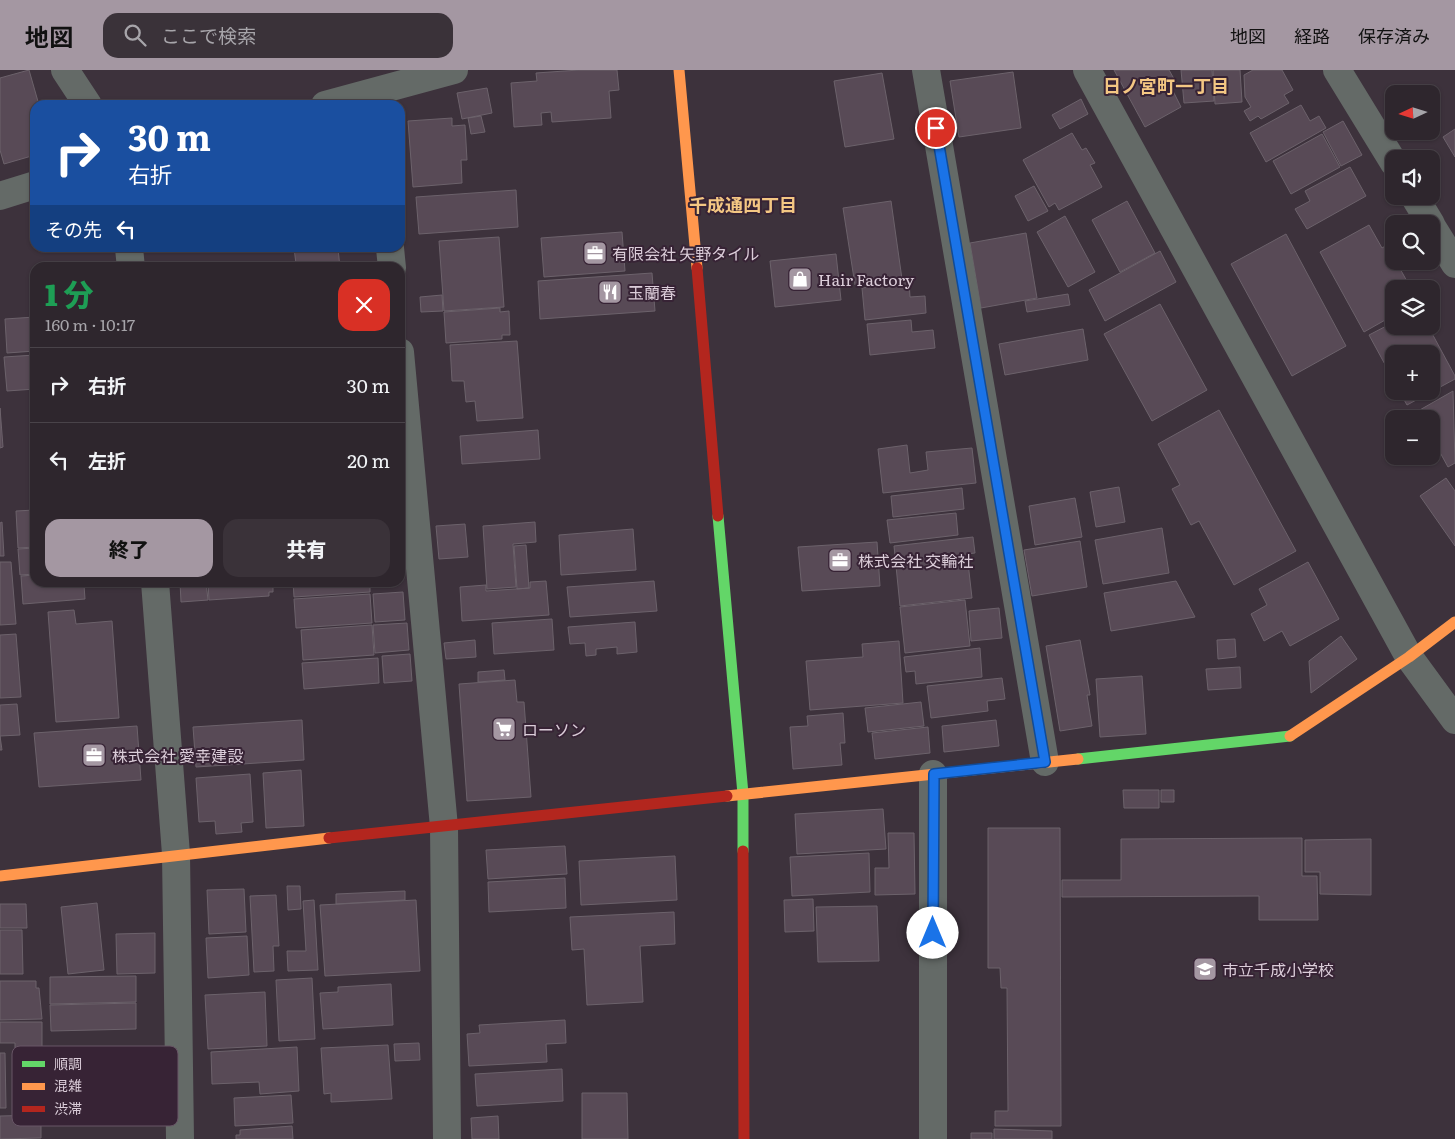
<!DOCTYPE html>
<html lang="ja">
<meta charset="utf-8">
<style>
:root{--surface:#2e262d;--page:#3a3239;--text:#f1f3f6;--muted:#a7a5aa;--line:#494349;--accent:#a497a2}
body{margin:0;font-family:Literata,"Noto Sans JP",serif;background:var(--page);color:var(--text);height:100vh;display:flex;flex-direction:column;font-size:19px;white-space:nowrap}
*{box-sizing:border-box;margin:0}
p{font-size:16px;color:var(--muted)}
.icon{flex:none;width:28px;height:28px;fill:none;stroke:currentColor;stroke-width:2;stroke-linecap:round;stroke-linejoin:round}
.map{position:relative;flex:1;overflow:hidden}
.panel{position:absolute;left:30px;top:192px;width:375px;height:325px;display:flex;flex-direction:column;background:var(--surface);border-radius:15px;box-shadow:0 1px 4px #0004,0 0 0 1px var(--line)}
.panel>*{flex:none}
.hud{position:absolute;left:30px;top:30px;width:375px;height:152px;border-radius:15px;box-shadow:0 1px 4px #0004,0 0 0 1px var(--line);background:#1a4fa0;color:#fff;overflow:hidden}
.needle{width:32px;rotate:266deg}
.tools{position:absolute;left:1385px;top:15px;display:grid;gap:10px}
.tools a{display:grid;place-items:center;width:55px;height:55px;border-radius:10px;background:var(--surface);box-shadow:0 1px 4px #0004,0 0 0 1px var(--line);font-size:25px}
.pin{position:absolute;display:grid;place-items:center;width:42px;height:42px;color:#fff;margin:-21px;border:2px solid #fff;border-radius:50%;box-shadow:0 1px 5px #0007}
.me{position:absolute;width:55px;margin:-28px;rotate:0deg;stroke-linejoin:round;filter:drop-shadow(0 0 4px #0008)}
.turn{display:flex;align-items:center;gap:18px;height:105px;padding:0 15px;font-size:22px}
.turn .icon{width:65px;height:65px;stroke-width:2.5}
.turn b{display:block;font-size:35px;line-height:42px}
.then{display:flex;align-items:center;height:48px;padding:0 15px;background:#0003;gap:10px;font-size:19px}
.round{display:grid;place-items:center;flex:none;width:52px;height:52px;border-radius:15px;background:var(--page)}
.head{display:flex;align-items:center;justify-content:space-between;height:85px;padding:0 15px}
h1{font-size:30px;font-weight:800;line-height:38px;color:#1e9e55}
.action{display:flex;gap:10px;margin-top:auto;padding:10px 15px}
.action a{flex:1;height:58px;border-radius:15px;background:var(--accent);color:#111;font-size:20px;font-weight:800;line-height:58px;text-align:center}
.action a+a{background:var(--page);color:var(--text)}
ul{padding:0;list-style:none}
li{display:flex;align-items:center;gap:15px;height:75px;padding:0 15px;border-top:1px solid var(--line)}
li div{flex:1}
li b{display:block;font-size:19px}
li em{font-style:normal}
header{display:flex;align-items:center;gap:30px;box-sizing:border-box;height:70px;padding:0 25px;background:var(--accent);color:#111}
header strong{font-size:24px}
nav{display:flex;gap:28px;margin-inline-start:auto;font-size:18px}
.search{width:350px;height:45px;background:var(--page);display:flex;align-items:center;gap:12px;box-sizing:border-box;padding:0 18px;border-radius:15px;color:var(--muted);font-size:19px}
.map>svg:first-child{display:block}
.building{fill:#584a56;stroke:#6c626b}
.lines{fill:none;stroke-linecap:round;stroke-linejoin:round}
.street{stroke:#646a67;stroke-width:28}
.fast{stroke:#63d668;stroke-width:11}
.slow{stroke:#ff974d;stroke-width:11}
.jam{stroke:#b3261e;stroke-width:11}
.route-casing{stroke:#114b97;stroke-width:12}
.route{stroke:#1a73e8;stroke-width:9}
.labels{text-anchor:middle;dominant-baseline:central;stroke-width:4;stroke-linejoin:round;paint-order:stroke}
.poi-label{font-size:16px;fill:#dbcdd9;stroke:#372335;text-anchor:start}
.neighbourhood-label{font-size:18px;font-weight:bold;fill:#f4c783;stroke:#372335}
.key{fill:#372335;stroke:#685666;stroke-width:1}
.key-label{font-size:14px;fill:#dbcdd9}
</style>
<header>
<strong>地図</strong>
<div class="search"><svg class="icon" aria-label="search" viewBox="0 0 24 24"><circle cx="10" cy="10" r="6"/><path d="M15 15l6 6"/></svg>ここで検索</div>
<nav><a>地図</a><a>経路</a><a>保存済み</a></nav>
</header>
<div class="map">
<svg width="1455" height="1069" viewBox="0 0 1455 1069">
<rect width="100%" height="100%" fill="#3d323c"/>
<path class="building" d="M29 0 39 35H35V85L4 94 0 80V8Z
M579 0H617L619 20 609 21 611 48 552 52 551 42 541 43 542 55 514 57 511 13 537 11 536 3Z
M1114 0H1169L1178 16 1172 19 1181 37 1145 57Z
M1181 0H1212L1214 31 1184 33Z
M1213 0H1240L1242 32 1215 34Z
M1253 0H1282L1293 20 1284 25 1289 33 1261 49 1258 46 1250 51 1244 41 1251 37 1245 27 1244 5Z
M1013 2 1021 58 959 67 950 11Z
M882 3 894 69 845 77 834 11Z
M487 18 492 43 462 49 457 23Z
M1081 29 1088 44 1060 59 1052 45Z
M1301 35 1310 51 1319 46 1326 58 1266 92 1250 63Z
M481 46 485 62 471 64 468 48Z
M452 48V56L465 55 467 90H461L462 113 413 117 408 51Z
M1343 51 1362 85 1341 96 1323 62Z
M1455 59V87L1443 67Z
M1072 63 1082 80 1086 78 1095 93 1090 95 1102 117 1059 140 1055 133 1049 137 1023 90Z
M1322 64 1340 97 1291 124 1273 91Z
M1350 97 1366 126 1307 159 1295 139 1310 131 1305 121Z
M1034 116 1048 141 1028 151 1015 126Z
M516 120 518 157 419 164 416 127Z
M891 131 902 209 855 215 843 138Z
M1127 131 1155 183 1120 202 1092 150Z
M1065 146 1095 202 1068 217 1037 162Z
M1369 155 1382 178 1387 175 1409 215 1404 219H1394V245L1364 262 1320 182Z
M622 162 625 201 544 207 541 168Z
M1026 163 1037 228 981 238 970 173Z
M1286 164 1346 276 1292 306 1231 194Z
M499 167 504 237 444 241 439 171Z
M294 178H338L340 198H283V195L296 194Z
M1160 181 1176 212 1105 251 1089 220Z
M836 184 841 230 775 237 770 191Z
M652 203 655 241 540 249 538 211Z
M909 212 910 227 925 226 926 243 865 250 862 218Z
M1068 224 1070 235 1027 242 1025 231Z
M442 225 443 241 421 242 420 227Z
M1160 234 1207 320 1152 351 1104 264Z
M500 238V242L509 241 510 265H502V269L446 273 444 242Z
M35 247V281L7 283 5 249Z
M911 250 912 262 933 260 935 278 870 285 867 254Z
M1394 252V256L1396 257 1428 256 1455 306V309L1407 335 1399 321H1431V284H1394V311L1369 265Z
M1083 259 1088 290 1005 305 999 274Z
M517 271 523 348 477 351 475 331 466 332 464 311H452L450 275Z
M35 285V319L7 321 4 287Z
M1453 321 1455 393 1448 397 1431 366V349H1422L1418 341Z
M0 338 3 377 0 378Z
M1219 340 1296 481 1234 515 1199 451 1191 455 1172 419 1180 415 1158 374Z
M538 360 540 389 462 394 460 366Z
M907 375 910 403 928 400 926 382 972 378 976 413 883 423 878 379Z
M1446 408 1455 421V476L1420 426Z
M1119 417 1125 452 1096 457 1090 422Z
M962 418 964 439 893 447 891 426Z
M1075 428 1082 467 1035 475 1029 436Z
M35 440V477L18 478 16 441Z
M956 443 958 465 890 473 887 450Z
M2 452 4 486H0V453Z
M535 452 536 472 513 474 516 517 487 519 483 456Z
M465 454 468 487 439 489 436 456Z
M1162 458 1169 503 1103 514 1095 470Z
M633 459 636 500 561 505 559 465Z
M973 467 975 483 967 484 972 528 900 536 894 476Z
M1080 471 1087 517 1032 526 1024 480Z
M877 472 880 516 802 521 798 477Z
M526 475 529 518 517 519 514 476Z
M35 478V504L20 505 18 479Z
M0 492H11L16 554 0 555Z
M1308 492 1339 549 1290 576 1282 561 1264 571 1251 544 1267 535 1259 519Z
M35 505V512L97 514 84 515 85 529 23 534 21 506Z
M546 511 549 545 462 551 460 517 486 515V521L530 518V512Z
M654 511 657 541 570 547 567 517Z
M1176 511 1195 547 1111 561 1104 523Z
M180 512H206L208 530 181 532Z
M208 512H273V522H269V526L209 530Z
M293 512H370V522L294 527Z
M403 522 405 550 375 552 373 524Z
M370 524 372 553 296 558 294 529Z
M965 530 970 576 905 583 900 537Z
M999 538 1002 568 971 571 969 541Z
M74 540 76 554 112 551 119 648 56 652 48 542Z
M552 549 554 580 494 584 492 553Z
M635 552 637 582 617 584V577L596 579V585L586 586 585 573 570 574 568 557Z
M407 553 409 580 375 583 373 555Z
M372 555 374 585 303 590 301 560Z
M16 564 21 627 0 628V565Z
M1341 566 1357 589 1311 623 1309 591Z
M1235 569 1236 587 1218 589 1217 570Z
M475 570 476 587 446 589 444 573Z
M1080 570 1090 625H1087L1092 656 1060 661 1046 576Z
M899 571 903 633 810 640 806 591 863 587 862 574Z
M980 578 982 607 916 614 915 601 906 602 904 587Z
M410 584 412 611 384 613 382 586Z
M378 588 379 613 304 619 302 593Z
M1240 597 1241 618 1208 620 1206 599Z
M504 600 505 610 478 612V602Z
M1142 606 1146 664 1100 667 1096 609Z
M1002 608 1005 629 987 631 988 641 931 648 927 616Z
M515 610 517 632H524L531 727 467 731 459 614Z
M921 632 924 656 868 662 865 638Z
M17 634 20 665 0 666 2 680H0V635Z
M843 643 845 673H840L842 695 793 699 790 657 808 656 807 646Z
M302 650 304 690 196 697 193 657Z
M996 650 999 676 944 682 942 656Z
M137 656 141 710 39 717 34 663Z
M928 657 930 683 875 689 872 663Z
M301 700 304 756 266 758 263 703Z
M250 704 253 752 241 753 242 762 216 764 215 751 199 752 196 708Z
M1123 720H1159V738H1124Z
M1161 720H1174V732H1161Z
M883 739 886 779 797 784 795 744Z
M988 758H1060L1061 1056H995V1041H1008L1007 918H1001L1000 898H988Z
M888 763H914L915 824 875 825V798H889Z
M1302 768V806H1317L1318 850H1259V826L1062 827V810H1121V769Z
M1371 769V825L1320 824V802H1305V770Z
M565 776 567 804 488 809 486 780Z
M869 783 870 822 792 826 790 787Z
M675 786 677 830 581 835 579 791Z
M565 808 566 838 489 842 488 812Z
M287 816H300L301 839 288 840Z
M244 819 246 862 209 864 207 820Z
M405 821V830L336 834V824Z
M276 825 279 876H273L274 901 254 902 250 826Z
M813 829 814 861 785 862 784 830Z
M314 830 318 900 288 901 287 881H306L303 831Z
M416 830 420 901 325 906 320 835Z
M97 833 104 900 68 904 61 837Z
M0 834H26L27 858H0Z
M877 836 879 891 818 892 816 837Z
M674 842 675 874 640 876 643 932 587 935 584 879 572 880 570 847Z
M0 860H22L23 904H0Z
M155 863V903L117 904 116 864Z
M247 866 249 905 208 908 206 868Z
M136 906V932L50 934V907Z
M312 908 315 969 279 971 276 910Z
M0 911H36V918H39L42 949 0 950Z
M391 914 393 955 323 959 320 923 338 922V917Z
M265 922 267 976 208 979 205 925Z
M136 933V959L51 961 50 935Z
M565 950 566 973 546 974 547 992 469 996 467 964 480 963 479 955Z
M0 952H42V993H39V1000H20L19 993H15V973H0Z
M419 973 420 990 395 991 394 974Z
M388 975 392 1029 331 1032V1023L324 1024 321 978Z
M297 977 299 1021 260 1024 259 1012 212 1014 211 982Z
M0 983H5L6 1038H0Z
M562 999 563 1031 477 1036 475 1004Z
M582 1023H627L628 1069H582Z
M291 1025 293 1053 235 1056 234 1028Z
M41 1045V1068L0 1069V1046Z
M498 1046 499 1069H472L471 1048Z
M292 1056 293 1069H236V1065H240V1060Z
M994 1059 1052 1061V1069H994Z
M971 1063H992V1069H971Z"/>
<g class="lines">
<path class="street" d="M65 0 88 35
M926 0 1045 692
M1087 0 1409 587 1455 650
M1337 0 1394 93
M325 35 454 0
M0 126 35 115
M1414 126 1431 154
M1431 155 1455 194
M129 178 131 198
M390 178 392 198
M400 282 444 757 447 1069
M155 512 176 784 180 1069
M933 1069V704"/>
<path class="fast" d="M718 446 743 724V781
M1078 689 1290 666"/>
<path class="slow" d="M679 0 697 198
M1290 666 1409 587 1455 552
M727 726 1078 689
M0 806 329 768"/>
<path class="jam" d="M697 198 718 446
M329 768 727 726
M743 781 744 1069"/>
</g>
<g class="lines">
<g class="route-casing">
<path id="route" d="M933 863 934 704 1045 692 936 58"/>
</g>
<use href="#route" class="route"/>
</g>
<defs>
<g id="office-square" transform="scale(1.25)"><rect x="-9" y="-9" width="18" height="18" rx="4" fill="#a497a2" stroke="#372335"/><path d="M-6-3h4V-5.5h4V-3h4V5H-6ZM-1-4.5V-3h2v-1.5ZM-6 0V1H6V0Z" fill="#fff"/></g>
<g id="shop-square" transform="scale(1.25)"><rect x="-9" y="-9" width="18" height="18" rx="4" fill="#a497a2" stroke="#372335"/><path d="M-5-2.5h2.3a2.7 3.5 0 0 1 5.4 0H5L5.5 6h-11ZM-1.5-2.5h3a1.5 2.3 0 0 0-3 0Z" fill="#fff"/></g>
<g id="restaurant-square" transform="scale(1.25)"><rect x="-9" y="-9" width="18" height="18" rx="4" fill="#a497a2" stroke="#372335"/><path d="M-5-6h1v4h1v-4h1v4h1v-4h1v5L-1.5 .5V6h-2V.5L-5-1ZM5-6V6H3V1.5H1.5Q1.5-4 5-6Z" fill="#fff"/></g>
<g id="supermarket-square" transform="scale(1.25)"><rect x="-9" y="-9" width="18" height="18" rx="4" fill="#a497a2" stroke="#372335"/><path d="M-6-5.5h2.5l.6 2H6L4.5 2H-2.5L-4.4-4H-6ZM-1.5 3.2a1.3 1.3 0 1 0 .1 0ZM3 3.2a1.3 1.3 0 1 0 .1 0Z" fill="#fff"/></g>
<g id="school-square" transform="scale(1.25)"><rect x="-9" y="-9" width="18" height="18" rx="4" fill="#a497a2" stroke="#372335"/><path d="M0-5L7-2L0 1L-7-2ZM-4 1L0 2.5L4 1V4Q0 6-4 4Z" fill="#fff"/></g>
</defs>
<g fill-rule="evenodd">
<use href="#office-square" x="595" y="183"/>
<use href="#shop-square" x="800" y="209"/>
<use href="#restaurant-square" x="610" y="222"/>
<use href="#office-square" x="840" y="490"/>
<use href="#supermarket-square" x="504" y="659"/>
<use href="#office-square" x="94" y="685"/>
<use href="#school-square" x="1205" y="899"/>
</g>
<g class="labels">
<g class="poi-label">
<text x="612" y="183">有限会社 矢野タイル</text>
<text x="818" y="209">Hair Factory</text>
<text x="628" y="222">玉蘭春</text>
<text x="858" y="490">株式会社 交輪社</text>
<text x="522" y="659">ローソン</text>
<text x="112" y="685">株式会社 愛幸建設</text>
<text x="1222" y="899">市立千成小学校</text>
</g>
<g class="neighbourhood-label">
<text x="1166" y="15">日ノ宮町一丁目</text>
<text x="743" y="134">千成通四丁目</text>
</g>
</g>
<rect x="12" y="976" width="166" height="80" rx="8" class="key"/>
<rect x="22" y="991" width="23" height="6" fill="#63d668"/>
<rect x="22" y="1013" width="23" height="7" fill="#ff974d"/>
<rect x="22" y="1036" width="23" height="6" fill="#b3261e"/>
<g class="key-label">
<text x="54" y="999">順調</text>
<text x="54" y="1021">混雑</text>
<text x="54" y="1044">渋滞</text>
</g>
</svg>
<div class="tools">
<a><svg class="needle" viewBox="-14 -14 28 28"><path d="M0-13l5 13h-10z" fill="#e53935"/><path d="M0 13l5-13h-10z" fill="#a7a5aa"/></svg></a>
<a><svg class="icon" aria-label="sound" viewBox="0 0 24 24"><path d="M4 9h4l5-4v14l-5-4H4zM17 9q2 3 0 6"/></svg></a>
<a><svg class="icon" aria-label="search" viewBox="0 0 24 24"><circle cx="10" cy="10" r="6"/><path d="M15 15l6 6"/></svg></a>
<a><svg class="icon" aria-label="layers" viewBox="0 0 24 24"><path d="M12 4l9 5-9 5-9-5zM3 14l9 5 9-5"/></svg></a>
<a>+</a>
<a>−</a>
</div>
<div class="pin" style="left:936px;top:58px;background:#d93025"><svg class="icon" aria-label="arrive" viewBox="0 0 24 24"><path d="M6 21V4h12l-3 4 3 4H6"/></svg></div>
<svg class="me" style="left:933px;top:863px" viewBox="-20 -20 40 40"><circle r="19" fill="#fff"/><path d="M0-13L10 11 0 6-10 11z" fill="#1a73e8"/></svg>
<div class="hud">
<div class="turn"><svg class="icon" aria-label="right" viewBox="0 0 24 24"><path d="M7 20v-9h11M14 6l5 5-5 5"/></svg><div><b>30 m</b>右折</div></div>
<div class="then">その先<svg class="icon" aria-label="left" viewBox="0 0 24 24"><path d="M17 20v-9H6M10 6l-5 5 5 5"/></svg></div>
</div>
<section class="panel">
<div class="head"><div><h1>1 分</h1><p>160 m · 10:17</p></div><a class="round" style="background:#d93025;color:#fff"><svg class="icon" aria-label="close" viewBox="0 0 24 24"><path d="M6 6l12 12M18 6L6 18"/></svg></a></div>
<ul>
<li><svg class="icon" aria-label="right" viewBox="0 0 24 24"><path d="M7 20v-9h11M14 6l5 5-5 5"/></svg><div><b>右折</b></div><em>30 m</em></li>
<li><svg class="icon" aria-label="left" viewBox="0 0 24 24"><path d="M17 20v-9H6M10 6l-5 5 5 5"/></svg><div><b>左折</b></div><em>20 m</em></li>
</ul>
<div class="action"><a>終了</a><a>共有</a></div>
</section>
</div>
